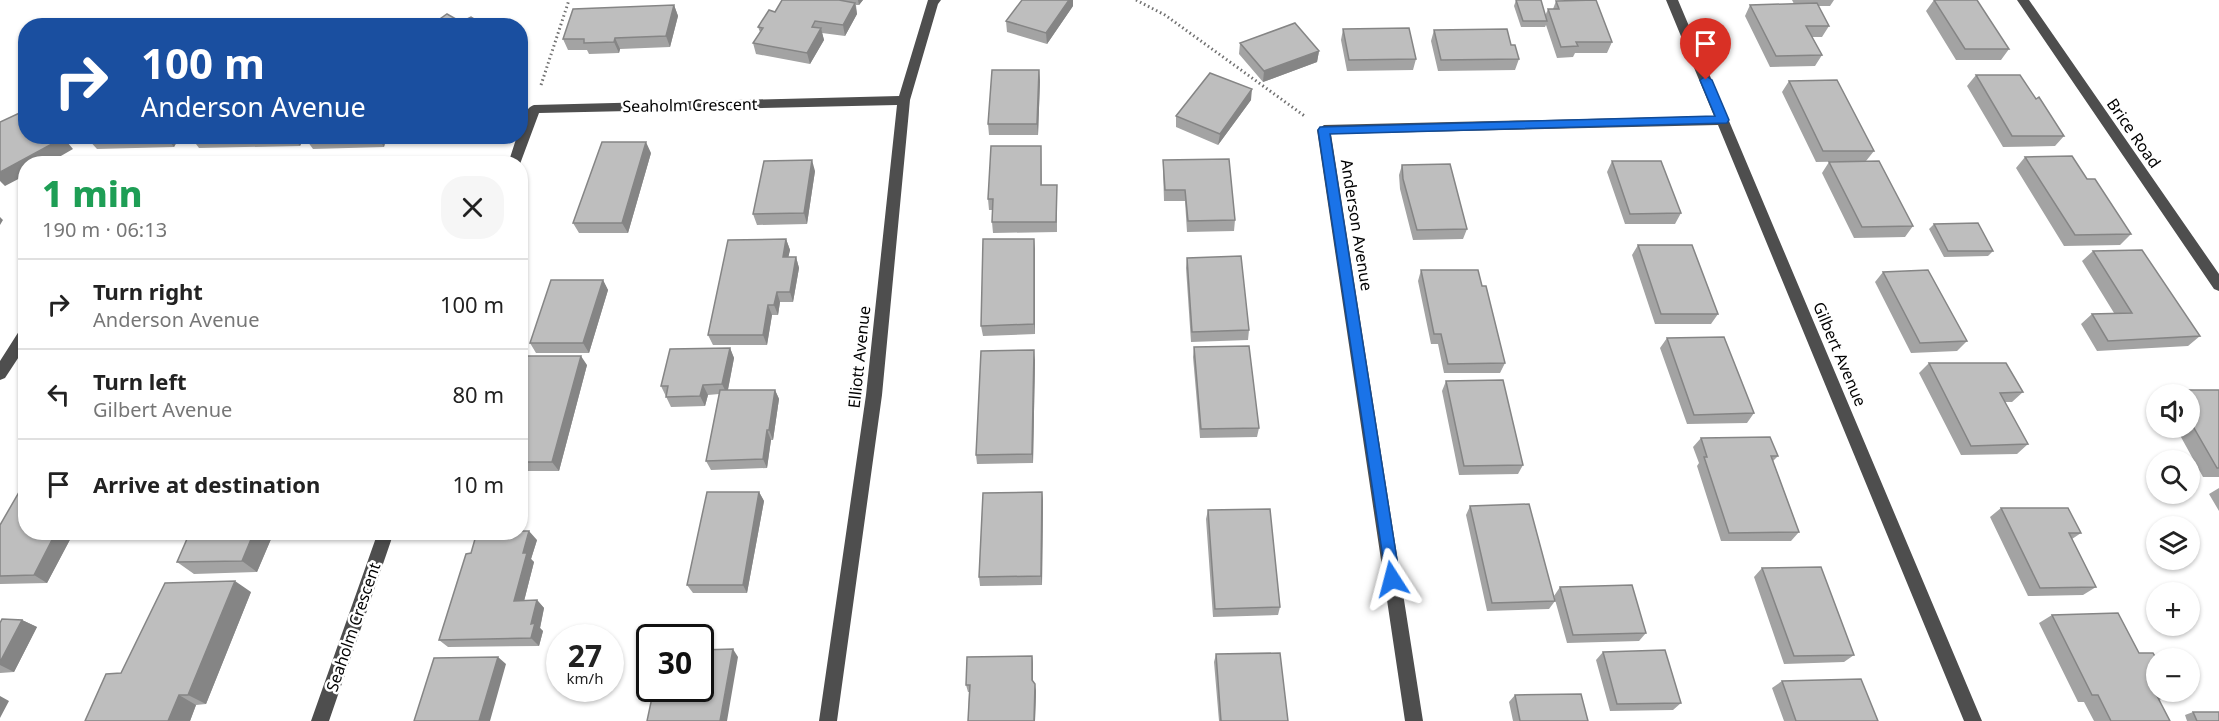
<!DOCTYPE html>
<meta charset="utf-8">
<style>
:root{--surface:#fff;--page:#f6f6f6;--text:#222;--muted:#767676;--line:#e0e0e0}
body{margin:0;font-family:"Noto Sans",sans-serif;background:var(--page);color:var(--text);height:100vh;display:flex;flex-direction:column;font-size:22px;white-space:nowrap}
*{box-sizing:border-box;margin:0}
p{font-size:20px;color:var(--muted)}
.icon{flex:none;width:33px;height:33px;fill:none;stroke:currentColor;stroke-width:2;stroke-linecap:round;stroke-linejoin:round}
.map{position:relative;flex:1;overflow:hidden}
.sheet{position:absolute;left:18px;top:156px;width:510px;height:384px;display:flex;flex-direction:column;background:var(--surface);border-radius:24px;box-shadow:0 2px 4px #0004}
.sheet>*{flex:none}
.hud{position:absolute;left:18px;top:18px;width:510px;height:126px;border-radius:24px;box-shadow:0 2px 4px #0004;background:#1a4fa0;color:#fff;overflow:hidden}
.fabs{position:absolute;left:2146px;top:384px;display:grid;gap:12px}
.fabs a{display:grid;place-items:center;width:54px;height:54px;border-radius:50%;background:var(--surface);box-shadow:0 2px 4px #0004;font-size:30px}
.speed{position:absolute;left:546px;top:624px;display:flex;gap:12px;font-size:30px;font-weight:700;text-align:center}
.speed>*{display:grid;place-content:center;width:78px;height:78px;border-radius:50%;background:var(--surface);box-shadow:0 2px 4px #0004;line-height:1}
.speed small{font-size:15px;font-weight:400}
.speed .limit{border:3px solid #111;border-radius:9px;background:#fff;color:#111}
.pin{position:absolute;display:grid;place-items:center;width:51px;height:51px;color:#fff;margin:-62px -26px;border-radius:50% 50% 50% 0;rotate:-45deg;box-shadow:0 0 6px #0007}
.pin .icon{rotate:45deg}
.me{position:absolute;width:66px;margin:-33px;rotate:351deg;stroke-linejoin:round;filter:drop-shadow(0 0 4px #0008)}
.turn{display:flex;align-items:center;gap:21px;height:126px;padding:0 24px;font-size:27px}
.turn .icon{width:78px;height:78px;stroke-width:2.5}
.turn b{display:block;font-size:42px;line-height:51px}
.round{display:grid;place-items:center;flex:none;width:63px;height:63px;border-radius:24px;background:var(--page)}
.summary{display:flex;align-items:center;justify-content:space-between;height:102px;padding:0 24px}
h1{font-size:36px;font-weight:800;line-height:45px;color:#1e9e55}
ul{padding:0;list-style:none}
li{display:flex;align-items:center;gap:18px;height:90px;padding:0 24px;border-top:2px solid var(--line)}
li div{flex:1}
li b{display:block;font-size:22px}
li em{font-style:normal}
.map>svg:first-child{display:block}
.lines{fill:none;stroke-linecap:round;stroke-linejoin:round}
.path{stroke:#707070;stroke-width:3;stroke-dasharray:1.5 3;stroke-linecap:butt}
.minor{fill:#4e4e4e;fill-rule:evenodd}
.wall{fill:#a3a3a3}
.shaded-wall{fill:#858585}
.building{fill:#bebebe;stroke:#858585;stroke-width:1.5}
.route{fill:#1a73e8;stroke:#114b97;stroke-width:1.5}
.labels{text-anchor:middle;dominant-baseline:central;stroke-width:5;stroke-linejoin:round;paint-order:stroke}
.street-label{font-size:16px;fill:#000;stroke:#fff}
</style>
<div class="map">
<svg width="2219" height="721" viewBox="0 0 2219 721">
<rect width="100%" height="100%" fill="#fff"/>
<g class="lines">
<path class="path" d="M1136 0 1165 15 1306 117
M541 85 569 0"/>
<path class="minor" d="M928 0H941L938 4 910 100 882 395 837 721H819L866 395 897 105 539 113 520 164H508L517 136H520C520 126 524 108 534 105L899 96Z
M1666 0H1678L1982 721H1964L1718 125 1331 134 1423 721H1405L1317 130 1324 125 1714 116Z
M2017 0H2029L2219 274V291L2214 289Z
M26 326V346L5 378 0 380V361L21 328Z
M378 532H394L329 721H311Z"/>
</g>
<path class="wall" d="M782 0H863L859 5H856L857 14 845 36 822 33 824 40 810 64 756 54 753 43 760 32 758 27 775 12Z
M1516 0 1545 16 1548 9H1553L1556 1 1612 42 1607 53H1575L1573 57 1557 58 1546 25 1545 27H1521L1514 6Z
M1792 0H1834L1830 6H1818L1829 26 1822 37H1812L1822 55 1815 66 1770 67 1745 16 1750 5 1794 4Z
M1934 0 2009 49 2001 60H1956L1926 11Z
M674 5 678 16 670 47 620 49 619 53 589 54 587 50H568L563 39Z
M1073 6 1047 44 1007 32 1006 21Z
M1343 29 1416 59 1413 70 1347 71 1341 40Z
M1434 30 1511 45 1519 59 1515 70 1438 71 1431 41Z
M1240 43 1319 51 1317 62 1263 82 1239 54Z
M1039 70 1040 81 1038 135H989L988 124Z
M1976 75 2036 99 2064 136 2055 146 2003 147 1967 86Z
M1789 81 1874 151 1866 161 1816 162 1782 92Z
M1251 100 1218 145 1176 127V116Z
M87 136H180L174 147 97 149 87 138Z
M190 136H305L300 146 199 148Z
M305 136H450L448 141 385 143 384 147 313 149 305 138Z
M1041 146 1042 185H1057V232L993 233 992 222 993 210H989L988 199Z
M651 153 628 233H579L573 223Z
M2025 157 2087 179 2131 234 2120 245 2064 246 2016 168Z
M1163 160 1235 220 1234 231 1187 232 1185 201H1164L1163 170Z
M1612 161 1681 213 1675 224H1625L1607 172Z
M1829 162 1913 226 1905 237 1854 238 1822 173Z
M1402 165 1467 229 1463 239 1413 240 1400 189 1399 175Z
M815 171 807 224 757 225 753 214Z
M1934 224 1993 251 1988 256 1944 257 1929 229Z
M786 239 790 250 788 257H796L799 268 793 302H780L778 315H772L767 345H713L708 335Z
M1034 239 1035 334 983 336 981 326Z
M1638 245 1718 314 1711 324H1655L1632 255Z
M2093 251 2200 336 2188 346 2097 351 2081 324 2092 314 2114 313 2082 261Z
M1187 258 1249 330 1248 340 1191 342 1186 268Z
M1421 270 1482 286 1505 363 1500 373H1444L1438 344H1431L1418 281Z
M1883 272 1967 341 1957 351 1911 353 1875 282Z
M603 280 608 290 589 353H536L530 343Z
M1667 338 1754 413 1747 423 1687 424 1660 348Z
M1194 347 1259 428 1257 437 1200 438 1193 357Z
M730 348 734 358 728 390H775L779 399 773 440H771L767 468 711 470 706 461 719 394 708 395 705 406 671 407 661 386Z
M1035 360 1033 463 977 464 976 455Z
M1929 363 2023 392 2012 402H2005L2028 444 2017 454 1961 455 1919 373Z
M587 365 559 471H520V375Z
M1446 381 1523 465 1518 474 1459 475 1442 391Z
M2172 390H2219V477H2203L2176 428H2190V394H2166Z
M1701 438 1778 456 1773 461 1799 532 1791 541H1721L1697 466 1699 463 1693 447Z
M2219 488V511L2209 494Z
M759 492 764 501 747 593H693L687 585Z
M1042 492 1043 501 1042 585 980 586 979 577Z
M1470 506 1555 601 1549 609 1487 611 1466 515Z
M2001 508 2081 533 2072 539 2096 587 2083 595 2028 596 1990 517Z
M1208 510 1280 607 1278 615 1213 617 1206 519Z
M0 525 26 532H74L47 583 0 584Z
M190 532H274L257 572 194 574 177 562Z
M537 540 531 559 534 562 524 601 537 600 544 608 540 628 543 631 539 646 448 647 439 640 471 553Z
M1762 568 1854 655 1844 662 1784 664 1754 577Z
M1560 587 1646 633 1639 641 1567 643 1554 596Z
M251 592 206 704 196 705 190 721H85L121 673Z
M2052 615 2175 693 2159 700 2170 721H2094L2084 702H2078L2039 623Z
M22 620 37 627 14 672 0 673V623Z
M1603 652 1681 703 1673 710 1610 711 1596 660Z
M1216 654 1288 721H1219L1214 662Z
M1032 656 1033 664V681L1036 691 1035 721H968L969 692H968L966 685Z
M1782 681 1878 721H1784L1772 688Z
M1515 695 1588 721H1513L1509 702Z
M2193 712 2219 721H2187L2185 715Z"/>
<path class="shaded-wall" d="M858 0H863L859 5Z
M1069 0H1073V6L1047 44 1046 33Z
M855 3 857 14 845 36 843 25Z
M674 5 678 16 670 47 666 36Z
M821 28 824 40 810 64 807 53Z
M615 38 620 49 619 53 614 42Z
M1319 51 1317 62 1263 82 1264 71Z
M1039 70 1040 81 1038 135 1037 124Z
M1252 89 1251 100 1218 145 1220 134Z
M62 136 73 149 47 164H26V175L5 186 0 181V172Z
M165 136H180L174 147Z
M292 136H305L300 146Z
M377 136H381L385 143 384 147Z
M445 136H450L448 141Z
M646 142 651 153 628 233 622 223Z
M812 160 815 171 807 224 804 213Z
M0 217 3 220 0 225Z
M786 239 790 250 786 268 783 257Z
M1034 239 1035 249V334L1034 324Z
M796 257 799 268 793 302 790 292Z
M603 280 608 290 589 353 583 343Z
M777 292 780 302 778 315 774 305Z
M768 305 772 315 767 345 763 335Z
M730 348 734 358 727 394 722 384Z
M1034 350 1035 360 1033 463 1032 454Z
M581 356 587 365 559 471 552 462Z
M703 385 708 395 705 406 700 396Z
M775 390 779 399 773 440 769 430Z
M767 430 771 440 767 468 763 459Z
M759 492 764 501 747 593 743 585Z
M1042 492 1043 501 1042 585 1041 576Z
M529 531 537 540 531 559 534 562 522 609 514 601 523 553Z
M56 532H74L47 583 34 575Z
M254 532H274L257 572 242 561Z
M235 581 251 592 206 704 188 695Z
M537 600 544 608 540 628 543 631 539 646 531 638V624Z
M22 620 37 627 14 672 0 665V662Z
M733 649 738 657 727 721H720Z
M1032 656 1033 664V687L1032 680Z
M498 657 506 664 490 721H479Z
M1035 684 1036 691 1035 721H1034Z
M179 695 196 705 190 721H168Z
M0 696 9 701 0 718Z"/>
<path class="building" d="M782 0H839L855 3 843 25 815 21 812 27 821 28 807 53 753 43 763 28 758 27 769 10 775 12Z
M1022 0H1069L1046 33 1006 21Z
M1516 0H1541L1547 21H1523Z
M1596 0 1612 42H1576L1578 46 1561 47 1548 9H1559L1556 1Z
M1934 0H1977L2009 49H1965Z
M1817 3 1829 26H1806L1822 55 1776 56 1750 5Z
M674 5 666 36 615 38 614 42 584 43V39H563L573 9Z
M447 14 461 22 471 17 484 25 483 26H430Z
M1295 23 1319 51 1264 71 1240 43Z
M1409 28 1416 59 1349 60 1343 29Z
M1507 29 1511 45H1515L1519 59 1441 60 1434 30Z
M992 70H1039L1037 124H988Z
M1210 73 1252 89 1220 134 1176 116Z
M1976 75H2020L2036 99 2039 97 2064 136H2012Z
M1837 80 1874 151H1823L1789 81Z
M26 110V136H62L63 138 0 172V122Z
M87 136H146L87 138Z
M190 136H229L190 137Z
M305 136H351L305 138Z
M602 142H646L622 223H573Z
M991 146H1041V185H1057L1056 222H992L993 199H988Z
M2072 156 2087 179H2095L2131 234 2075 235 2025 157Z
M1229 159 1235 220 1188 221 1185 190H1165L1163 160Z
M812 160 804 213 753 214 764 161Z
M1612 161H1661L1681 213 1630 214Z
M1879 161 1913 226 1862 227 1829 162Z
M1450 164 1467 229 1417 230 1403 179 1402 165Z
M1978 223 1993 251H1948L1934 224Z
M786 239 783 257H796L790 292H777L774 305H768L763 335H708L728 240Z
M983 239H1034V324L981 326Z
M1638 245H1692L1718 314H1661Z
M2142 250 2200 336 2108 341 2092 314 2132 313 2093 251Z
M1241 256 1249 330 1192 332 1187 258Z
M1421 270H1478L1482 286H1486L1505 363 1448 364 1441 334H1434Z
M1928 270 1967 341 1920 343 1883 272Z
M551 280H603L583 343H530Z
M1724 337 1754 413 1694 415 1667 338Z
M1249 346 1259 428 1201 429 1194 347Z
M730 348 722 384 703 385 700 396 666 397 668 386H661L670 349Z
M1034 350 1032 454 976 455 981 351Z
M526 356H581L552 462H520V375Z
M1929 363H2006L2023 392 2000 393 2028 444 1971 446Z
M1503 380 1523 465 1464 466 1446 381Z
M720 390H775L769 430H767L763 459 706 461Z
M2172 390H2219V468H2217L2190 421V394H2175Z
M1770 437 1778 456H1771L1799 532 1729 533 1704 457H1707L1701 438Z
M26 480V532H56L34 575 0 576V525Z
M707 492H759L743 585H687Z
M1042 492 1041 576 979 577 983 493Z
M1529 504 1555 601 1492 603 1470 506Z
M2001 508H2068L2081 533H2069L2096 587 2040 588Z
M1270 509 1280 607 1215 609 1208 510Z
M520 531H529L523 553H527L514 601 537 600 531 624 535 623 531 638 439 640 466 554 471 553 477 532H520Z
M190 532H254L242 561 177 562Z
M1821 567 1854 655 1794 656 1762 568Z
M235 581 188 695H179L168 721H85L106 674 121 673 165 583Z
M1632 585 1646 633 1573 635 1560 587Z
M2118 613 2139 653H2153L2157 660V692H2174L2175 693 2156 694 2170 721H2111L2098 695H2092L2052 615Z
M2 619 22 620 0 662V623Z
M733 649 720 721H647L654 688H700V650Z
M1665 650 1681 703 1617 704 1603 652Z
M1280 653 1288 721H1221L1216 654Z
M1032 656V680L1035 684 1034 721H968L970 685H966L967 657Z
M498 657 479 721H414L434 658Z
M1861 679 1878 721H1796L1782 681Z
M1581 694 1588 721H1520L1515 695Z
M2193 712H2219V721H2197Z"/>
<path class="route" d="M1706 76 1712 80 1729 120 1727 123 1330 134 1400 579 1398 584 1392 586 1387 584 1318 130 1320 127 1715 116 1700 80Z"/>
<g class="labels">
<g class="street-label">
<text transform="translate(690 105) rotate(-1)">Seaholm Crescent</text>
<text transform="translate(2134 133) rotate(55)">Brice Road</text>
<text transform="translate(1357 225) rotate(81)">Anderson Avenue</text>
<text transform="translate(1840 354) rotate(67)">Gilbert Avenue</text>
<text transform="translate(859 357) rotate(-84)">Elliott Avenue</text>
<text transform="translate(353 627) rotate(-71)">Seaholm Crescent</text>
</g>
</g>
</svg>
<div class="fabs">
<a><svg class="icon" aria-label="sound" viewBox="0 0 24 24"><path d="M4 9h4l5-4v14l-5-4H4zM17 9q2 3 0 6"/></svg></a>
<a><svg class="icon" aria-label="search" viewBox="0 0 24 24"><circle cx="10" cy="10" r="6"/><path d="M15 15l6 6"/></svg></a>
<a><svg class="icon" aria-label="layers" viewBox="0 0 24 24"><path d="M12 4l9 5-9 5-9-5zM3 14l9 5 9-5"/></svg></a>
<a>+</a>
<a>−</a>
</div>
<div class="speed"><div>27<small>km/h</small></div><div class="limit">30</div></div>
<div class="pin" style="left:1706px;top:80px;background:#d93025"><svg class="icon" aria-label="arrive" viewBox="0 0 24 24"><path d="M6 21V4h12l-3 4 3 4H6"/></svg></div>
<svg class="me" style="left:1392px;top:579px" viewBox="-20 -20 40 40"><path d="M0-17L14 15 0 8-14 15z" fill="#1a73e8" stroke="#fff" stroke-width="4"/></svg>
<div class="hud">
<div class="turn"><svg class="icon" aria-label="right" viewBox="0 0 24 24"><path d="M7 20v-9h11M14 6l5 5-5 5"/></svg><div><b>100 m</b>Anderson Avenue</div></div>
</div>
<section class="sheet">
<div class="summary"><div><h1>1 min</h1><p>190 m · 06:13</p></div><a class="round"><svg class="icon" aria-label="close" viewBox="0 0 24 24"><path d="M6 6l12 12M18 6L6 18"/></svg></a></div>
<ul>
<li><svg class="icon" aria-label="right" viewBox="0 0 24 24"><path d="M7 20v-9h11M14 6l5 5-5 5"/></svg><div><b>Turn right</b><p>Anderson Avenue</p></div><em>100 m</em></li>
<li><svg class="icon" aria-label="left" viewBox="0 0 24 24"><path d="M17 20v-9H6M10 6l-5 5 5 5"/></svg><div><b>Turn left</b><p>Gilbert Avenue</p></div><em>80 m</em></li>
<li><svg class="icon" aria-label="arrive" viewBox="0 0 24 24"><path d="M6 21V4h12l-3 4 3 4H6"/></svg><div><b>Arrive at destination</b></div><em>10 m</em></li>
</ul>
</section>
</div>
